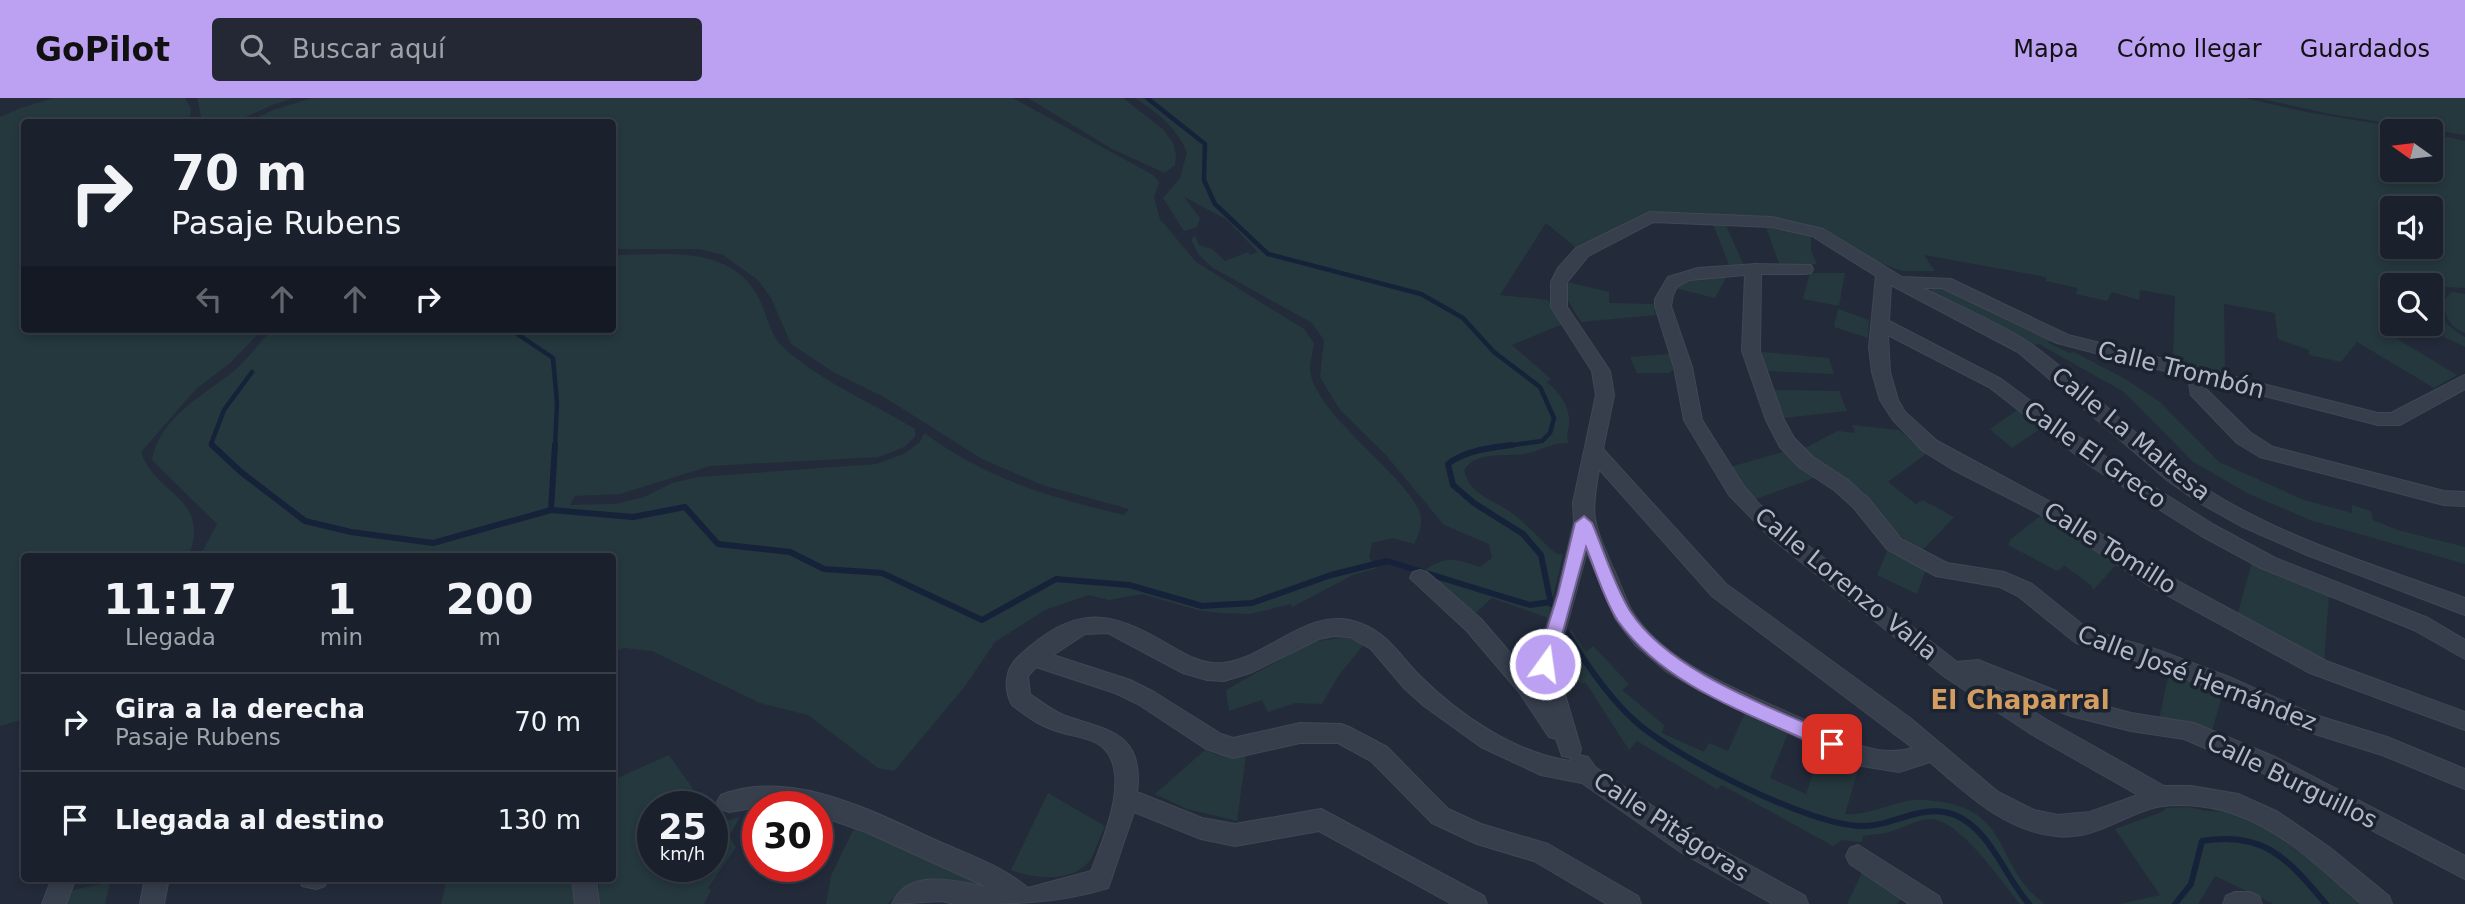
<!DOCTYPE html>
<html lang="es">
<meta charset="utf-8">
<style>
:root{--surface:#1a202c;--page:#232834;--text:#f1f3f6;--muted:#9fa3a9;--line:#383e48;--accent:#bca0f2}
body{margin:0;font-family:"DejaVu Sans",sans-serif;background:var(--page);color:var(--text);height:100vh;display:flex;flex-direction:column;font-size:26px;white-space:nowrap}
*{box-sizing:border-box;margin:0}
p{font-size:23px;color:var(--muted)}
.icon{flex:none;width:38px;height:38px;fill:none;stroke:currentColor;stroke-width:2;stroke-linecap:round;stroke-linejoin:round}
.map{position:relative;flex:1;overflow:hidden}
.side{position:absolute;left:21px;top:455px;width:595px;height:329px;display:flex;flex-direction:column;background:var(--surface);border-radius:7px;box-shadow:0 4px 10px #0003,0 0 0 2px var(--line)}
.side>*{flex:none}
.banner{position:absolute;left:21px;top:21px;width:595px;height:214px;border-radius:7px;box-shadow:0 4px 10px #0003,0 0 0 2px var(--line);background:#1a202c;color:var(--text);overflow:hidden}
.needle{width:46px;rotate:284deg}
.fabs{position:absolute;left:2380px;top:21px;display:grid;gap:14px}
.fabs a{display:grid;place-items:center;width:63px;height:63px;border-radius:7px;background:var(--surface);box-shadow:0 4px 10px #0003,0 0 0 2px var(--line);font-size:35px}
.speed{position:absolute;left:637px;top:693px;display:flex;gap:14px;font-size:35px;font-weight:700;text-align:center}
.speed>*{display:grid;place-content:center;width:91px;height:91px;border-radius:50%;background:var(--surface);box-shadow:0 4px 10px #0003,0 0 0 2px var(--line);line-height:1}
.speed small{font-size:18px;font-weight:400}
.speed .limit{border:10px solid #d22;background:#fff;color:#111}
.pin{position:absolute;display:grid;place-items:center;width:60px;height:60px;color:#fff;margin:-30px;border-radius:14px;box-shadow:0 4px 10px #0006}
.me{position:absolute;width:77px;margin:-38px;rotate:14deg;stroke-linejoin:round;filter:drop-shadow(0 0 5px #0008)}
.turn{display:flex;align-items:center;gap:24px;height:147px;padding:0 35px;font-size:32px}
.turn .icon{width:91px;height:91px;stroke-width:2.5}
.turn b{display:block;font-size:49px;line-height:60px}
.lanes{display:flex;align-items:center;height:66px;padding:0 35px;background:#0003;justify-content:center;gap:35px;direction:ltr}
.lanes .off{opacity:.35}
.eta{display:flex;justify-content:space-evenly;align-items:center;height:119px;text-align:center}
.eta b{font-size:42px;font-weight:800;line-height:49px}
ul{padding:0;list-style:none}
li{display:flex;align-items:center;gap:21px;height:98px;padding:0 35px;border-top:2px solid var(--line)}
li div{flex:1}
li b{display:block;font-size:26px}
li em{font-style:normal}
header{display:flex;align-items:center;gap:42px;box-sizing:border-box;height:98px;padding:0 35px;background:var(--accent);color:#111}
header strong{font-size:33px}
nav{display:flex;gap:38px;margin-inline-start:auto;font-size:24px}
.search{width:490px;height:63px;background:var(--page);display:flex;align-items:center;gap:18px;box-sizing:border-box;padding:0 24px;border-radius:7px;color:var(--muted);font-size:26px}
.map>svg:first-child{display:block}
.green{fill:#25383d;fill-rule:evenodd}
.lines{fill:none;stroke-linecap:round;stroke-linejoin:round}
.stream-far1{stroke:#162239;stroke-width:4.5}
.stream{stroke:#162239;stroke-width:6}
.minor-casing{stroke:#404755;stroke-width:2}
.minor{fill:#373e4c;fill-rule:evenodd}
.route{fill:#bca0f2;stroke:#7a689d;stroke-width:2}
.labels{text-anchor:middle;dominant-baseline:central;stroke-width:7;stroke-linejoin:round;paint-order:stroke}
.street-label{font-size:24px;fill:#b2b8c7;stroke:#1c2330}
.neighbourhood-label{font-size:26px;font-weight:bold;fill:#d39c61;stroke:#1c2330}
</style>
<header>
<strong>GoPilot</strong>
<div class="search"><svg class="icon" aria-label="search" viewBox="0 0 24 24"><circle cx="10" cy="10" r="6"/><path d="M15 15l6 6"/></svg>Buscar aquí</div>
<nav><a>Mapa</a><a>Cómo llegar</a><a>Guardados</a></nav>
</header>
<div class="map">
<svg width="2465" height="806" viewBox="0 0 2465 806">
<rect width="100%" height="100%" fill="#232b3b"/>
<path class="green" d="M53 0H185L191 11 189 24H24V231H263L229 266 196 291 141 354C157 400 210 397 189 458H24V621L0 628V19L18 11Z
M197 0H294L272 7 235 24H199L201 18Z
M312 0H1013L1153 77 1159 84 1154 99 1160 121 1196 164 1304 231 1314 245C1313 253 1310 263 1310 271 1312 312 1397 370 1418 410 1424 422 1420 435 1414 446L1393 440 1372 445 1369 460 1377 470 1353 477 1292 509 1291 506 1250 516 1220 515 1198 512 1142 496 1109 502 1089 497 1045 512 995 544 965 588 894 673 878 670 808 617 760 605 652 553 625 550 613 554 612 458H200L217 426 152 362C159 320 204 297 235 272 249 260 260 244 272 231H612L613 157H621C668 156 730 148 757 197 767 213 768 235 783 249 821 284 871 304 915 331V339L904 349 879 359 710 368 620 396 575 398 570 407 616 406 644 399 672 385 698 379 876 366 904 356 920 344 924 335C939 345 954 356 970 364 1017 390 1073 405 1124 417L1129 411 1042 387 982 361 884 299 833 274 791 246 771 200 758 182 723 157 700 151H613L612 24H247L273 12Z
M1028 0H1123L1164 32 1173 45 1176 57 1175 67 1165 75 1112 51Z
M1135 0H2245L2306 14 2422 33H2392V72H2431V35L2465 43V190L2444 189 2435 198C2439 220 2445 227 2465 239V249L2417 226H2431V187H2392V226H2416L2394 239 2457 277 2434 290 2357 244 2341 264 2309 257V252L2278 241 2275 215 2224 206 2225 276 2173 263 2175 198 2140 192 2139 202 2112 194 2107 203 2076 196 2077 190 2046 183V179L1924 157 1935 173H1902L1880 165 1824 132 1782 121 1647 115 1575 149 1546 125 1500 197 1548 202 1563 226 1512 247 1551 281 1547 284C1559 294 1571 309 1569 327 1568 336 1566 335 1568 345 1552 344 1541 353 1525 356 1505 359 1477 352 1464 372 1469 398 1496 402 1513 416 1528 427 1541 442 1555 455L1563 457 1548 520 1492 500 1471 519 1422 474C1447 457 1452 460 1480 469L1492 460 1489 446 1444 427 1385 356 1340 312 1320 279 1324 242 1312 225 1213 170 1199 157 1191 141 1195 138 1199 147 1212 151 1225 163 1248 154 1250 157 1258 154 1226 121 1184 99 1200 120 1197 129 1184 133 1163 100 1180 80 1187 54C1175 28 1158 15 1135 0ZM2392 110H2431V149H2392Z
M2257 0H2465V37L2330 16Z
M1713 126 1726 127 1744 168 1730 169Z
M1766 129 1811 137V153L1817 166 1780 168Z
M1810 175H1845L1839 208 1803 201Z
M1727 178 1715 200 1675 190 1689 181Z
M1567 184 1609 194V205L1653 206 1656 217 1581 224 1566 199Z
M1934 188H1946L2052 243 2047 244 2069 255 2074 254 2127 282 2160 304 2219 364 2304 402 2352 415V407L2371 413 2373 422 2397 432 2465 449V466L2310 422 2247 395 2192 363 2124 294 2039 246 2031 247 1936 198 1931 192Z
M2452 194 2465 196V235C2449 228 2445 219 2444 202Z
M1838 211 1869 222 1868 240 1834 229Z
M1762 254 1829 260 1834 276 1767 273Z
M1670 256 1675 270 1669 275H1637L1630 259Z
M1774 292 1839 293 1847 313 1784 320Z
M2019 311 2043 329 2012 350 1990 331Z
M1852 327 1899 332 1927 355 1888 384 1916 406 1923 402 1954 419 1920 455 1889 428 1863 393 1803 351 1838 333 1855 335Z
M1786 353 1820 378 1753 402 1730 369Z
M2043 416 2117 466 2093 492 2092 488 2065 468 2057 473 2008 447 2011 441Z
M1889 449 1926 471 1917 496 1877 477Z
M2252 464 2329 497 2324 564 2237 518Z
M1571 531 1586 554 1593 548 1629 586 1622 592 1664 627 1662 635 1704 654 1709 645 1728 653 1745 615 1788 635 1770 680 1806 696 1822 650 1860 665 1845 716C1873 718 1898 700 1925 702 2016 708 1991 768 2045 806H2020C2002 784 1960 722 1931 721 1917 721 1902 731 1889 734 1881 737 1871 736 1863 738L1862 744 1842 742 1833 748 1722 687 1717 691 1637 643 1629 652 1586 585H1579L1564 545Z
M1347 539 1366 544 1339 577 1322 606 1295 605 1268 614 1262 602 1229 613 1226 592 1311 544Z
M2169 574 2223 594 2211 636 2159 622Z
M1205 652 1218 657H1246L1237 723 1187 711 1155 696Z
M669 657 706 709H653V768H712V720L723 724 740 719 729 738 736 749 708 790 711 792 704 806H599V781L612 780 613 682Z
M1048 695 1105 728C1100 738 1097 749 1092 759 1076 786 1035 781 1011 772Z
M2189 709 2206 713 2236 714 2268 731 2368 806H2274L2215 778 2198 806H2120L2160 797 2115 731 2162 714 2166 710Z
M855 728 994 792 916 787 901 791 888 806H826L831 778Z
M1862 775 1904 796 1897 806H1847Z
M447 780 573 781 577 806H441Z
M110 784 105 806H65L73 792Z"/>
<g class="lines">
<path class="stream-far1" d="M1147 0 1205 46 1204 82 1215 106 1268 156 1421 196 1463 220 1494 254 1540 289 1554 320 1550 335 1542 343 1499 349
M510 231 553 260 557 305 555 349
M214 349 211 346 224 312 252 274"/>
<path class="stream" d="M212 347 241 374 305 423 351 434 433 445 551 412
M555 347 551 412 633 419 685 409 718 446 790 454 824 471 882 475 982 522 1056 481 1129 487 1202 508 1252 505 1331 477 1387 463 1530 507 1550 504
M1512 347C1490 350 1466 352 1448 366L1453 387 1474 405 1523 436 1541 457 1551 506
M1567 535C1586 566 1608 599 1635 623 1675 659 1808 727 1861 728 1893 729 1922 704 1955 717 1990 731 2005 779 2029 806
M2175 806 2191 786 2202 743C2265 733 2288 761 2326 806"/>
<g class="minor-casing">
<path id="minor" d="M1650 114 1772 119 1823 131 1902 179 1951 181 2068 237 2378 315H2391L2465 277V291L2400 327H2378L2206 283V291L2251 335 2273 349 2444 393 2465 394V408L2444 407 2260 359 2237 345 2191 297 2188 279 2057 245 1942 190H1923C1958 208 1998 224 2031 246 2094 291 2146 352 2211 394 2288 442 2380 469 2465 500V517L2307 457 2241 428 2198 404 2167 382 2018 254 1891 187 1889 223 2001 281 2106 359 2214 427 2275 460 2428 520 2465 542V561L2414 532 2261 470 2200 437 2092 369 1989 289 1888 237 1890 274 1898 302 1905 314 1937 343 2054 406 2159 473 2326 563 2465 614V632L2310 575 2145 485 2040 416 1952 371 1923 353 1893 322 1880 302 1872 274 1869 249 1876 178 1812 138 1772 129 1653 124 1588 158 1567 184V209L1610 273 1614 297 1603 351 1726 486 1910 620 1998 694 2034 712 2058 717 2090 714 2138 697 2031 636 1945 579 1770 439 1729 397 1684 322 1674 269 1655 208V201L1668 179 1698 170 1756 166 1811 167 1813 171 1811 175 1805 176H1761L1760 253 1784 322 1794 340 1813 359 1848 382 1868 400 1901 441 1947 465 2004 474 2032 486 2089 532 2158 552 2229 579 2312 616 2387 639 2465 671V691L2382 657 2299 631 2213 591 2147 566 2076 545 2018 498 2000 489 1936 478 1887 451 1854 410 1834 392 1799 369 1780 349 1766 322 1742 253 1745 177 1689 182 1677 189 1673 197 1671 208 1692 269 1702 322 1743 387 1758 405 1784 429 1957 564 1978 562 2074 600 2131 615 2194 625 2275 659 2465 758V781L2259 673 2184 641 2131 633 2071 618 1988 585 2047 622 2164 688H2191L2238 696 2278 714 2329 749 2389 798 2392 806H2362C2324 774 2284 733 2237 717 2216 709 2185 705 2163 708 2127 713 2097 743 2056 738 2005 733 1967 696 1930 664L1899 674 1856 667 1698 592 1667 574 1635 547 1616 522 1587 454 1556 566 1581 651 1579 657 1588 659 1595 669 1698 739 1805 798 1808 806H1773L1682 755 1582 685 1541 677 1481 649 1424 608 1405 591 1371 551 1350 539 1334 538 1319 541 1250 575 1224 583 1207 582 1183 575 1108 535 1085 536 1053 557 1130 582 1154 594 1221 636 1233 640 1300 625 1341 626 1349 629 1387 649 1448 711 1481 726 1548 746 1638 798 1641 806H1607L1534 763 1477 746 1432 725 1371 663 1338 645H1300L1233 660 1206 651 1138 606 1115 595 1036 569 1028 578 1030 596C1040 603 1051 612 1063 617 1105 632 1145 633 1137 694L1202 720 1235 726 1321 711 1484 798 1487 806H1452L1319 733 1235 748 1201 741 1134 714 1111 782 1108 790C1056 806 1010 806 955 806L941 803 892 806C908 769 956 783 987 789L866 734 817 717V709H758L729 714 721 711 717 704 721 697C794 669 877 716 942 745 972 758 1003 769 1028 790L1091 773C1103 742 1134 672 1100 647 1087 638 1068 638 1054 632 1038 627 1025 617 1012 607 1004 592 1004 572 1018 559 1075 507 1106 510 1169 547 1186 557 1203 567 1223 565 1270 560 1310 504 1362 526 1389 537 1400 558 1420 578 1459 617 1515 655 1570 663L1571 660 1562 658 1556 641 1549 639 1519 594 1467 533 1410 480 1413 474 1420 472 1427 474 1481 521 1542 592 1534 566 1557 496 1574 424 1573 405 1596 297 1592 273 1551 209V184L1558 170 1576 150ZM1599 371 1712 498 1913 650C1874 662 1833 636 1798 619 1744 594 1663 566 1631 511 1624 498 1619 482 1612 468 1593 423 1590 420 1599 371Z
M1858 747 1939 798 1942 806H1909L1850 766 1846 758 1850 750Z
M52 780H76L66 806H42Z
M145 780H169L164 806H140Z
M299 780H328L325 788 316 791 302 788Z
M572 780H596L599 806H575Z
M2235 794H2250L2259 798 2262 806H2223L2226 798Z"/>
</g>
<use href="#minor" class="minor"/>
</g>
<path class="route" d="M1584 418 1592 425C1604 453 1614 487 1630 513 1670 575 1774 610 1839 640L1841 646 1839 651 1832 654 1826 651C1754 617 1666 590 1618 523 1604 502 1596 473 1586 449L1554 566 1551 571 1545 573 1539 571 1536 566 1558 496 1575 425Z"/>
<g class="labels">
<g class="street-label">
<text transform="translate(2181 272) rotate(14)">Calle Trombón</text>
<text transform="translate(2131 336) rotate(39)">Calle La Maltesa</text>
<text transform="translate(2095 357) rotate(35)">Calle El Greco</text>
<text transform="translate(2110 450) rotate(32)">Calle Tomillo</text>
<text transform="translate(1846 486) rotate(39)">Calle Lorenzo Valla</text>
<text transform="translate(2197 580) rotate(21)">Calle José Hernández</text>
<text transform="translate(2292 683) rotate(26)">Calle Burguillos</text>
<text transform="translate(1671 729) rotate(33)">Calle Pitágoras</text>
</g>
<g class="neighbourhood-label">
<text x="2020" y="602">El Chaparral</text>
</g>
</g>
</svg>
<div class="fabs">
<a><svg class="needle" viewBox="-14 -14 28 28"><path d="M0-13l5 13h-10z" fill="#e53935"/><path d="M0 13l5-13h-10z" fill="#9fa3a9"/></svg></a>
<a><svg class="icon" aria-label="sound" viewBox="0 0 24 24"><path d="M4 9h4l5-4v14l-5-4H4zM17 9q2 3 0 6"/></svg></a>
<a><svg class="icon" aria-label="search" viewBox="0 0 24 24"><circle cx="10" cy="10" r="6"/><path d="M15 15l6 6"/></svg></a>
</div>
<div class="speed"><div>25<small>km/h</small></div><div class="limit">30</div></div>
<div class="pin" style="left:1832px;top:646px;background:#d93025"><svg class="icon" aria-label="arrive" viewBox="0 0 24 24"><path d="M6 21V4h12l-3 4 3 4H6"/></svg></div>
<svg class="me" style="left:1545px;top:566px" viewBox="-20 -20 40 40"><circle r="17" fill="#bca0f2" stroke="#fff" stroke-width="3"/><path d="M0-11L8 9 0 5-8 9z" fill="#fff"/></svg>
<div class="banner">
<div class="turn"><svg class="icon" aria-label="right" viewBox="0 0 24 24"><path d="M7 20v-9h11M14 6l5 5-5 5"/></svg><div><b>70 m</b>Pasaje Rubens</div></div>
<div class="lanes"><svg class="icon off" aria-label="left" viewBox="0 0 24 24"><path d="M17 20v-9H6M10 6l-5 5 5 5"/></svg><svg class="icon off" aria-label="ahead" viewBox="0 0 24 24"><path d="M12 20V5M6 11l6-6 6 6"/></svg><svg class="icon off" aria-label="ahead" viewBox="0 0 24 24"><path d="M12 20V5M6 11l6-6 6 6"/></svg><svg class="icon" aria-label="right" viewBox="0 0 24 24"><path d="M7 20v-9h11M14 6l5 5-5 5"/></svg></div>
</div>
<section class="side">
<div class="eta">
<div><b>11:17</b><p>Llegada</p></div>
<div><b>1</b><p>min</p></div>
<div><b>200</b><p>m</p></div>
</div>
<ul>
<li><svg class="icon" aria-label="right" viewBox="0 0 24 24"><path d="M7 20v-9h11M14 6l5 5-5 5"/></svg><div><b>Gira a la derecha</b><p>Pasaje Rubens</p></div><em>70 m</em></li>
<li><svg class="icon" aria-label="arrive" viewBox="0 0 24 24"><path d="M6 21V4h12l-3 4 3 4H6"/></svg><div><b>Llegada al destino</b></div><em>130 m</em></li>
</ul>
</section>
</div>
